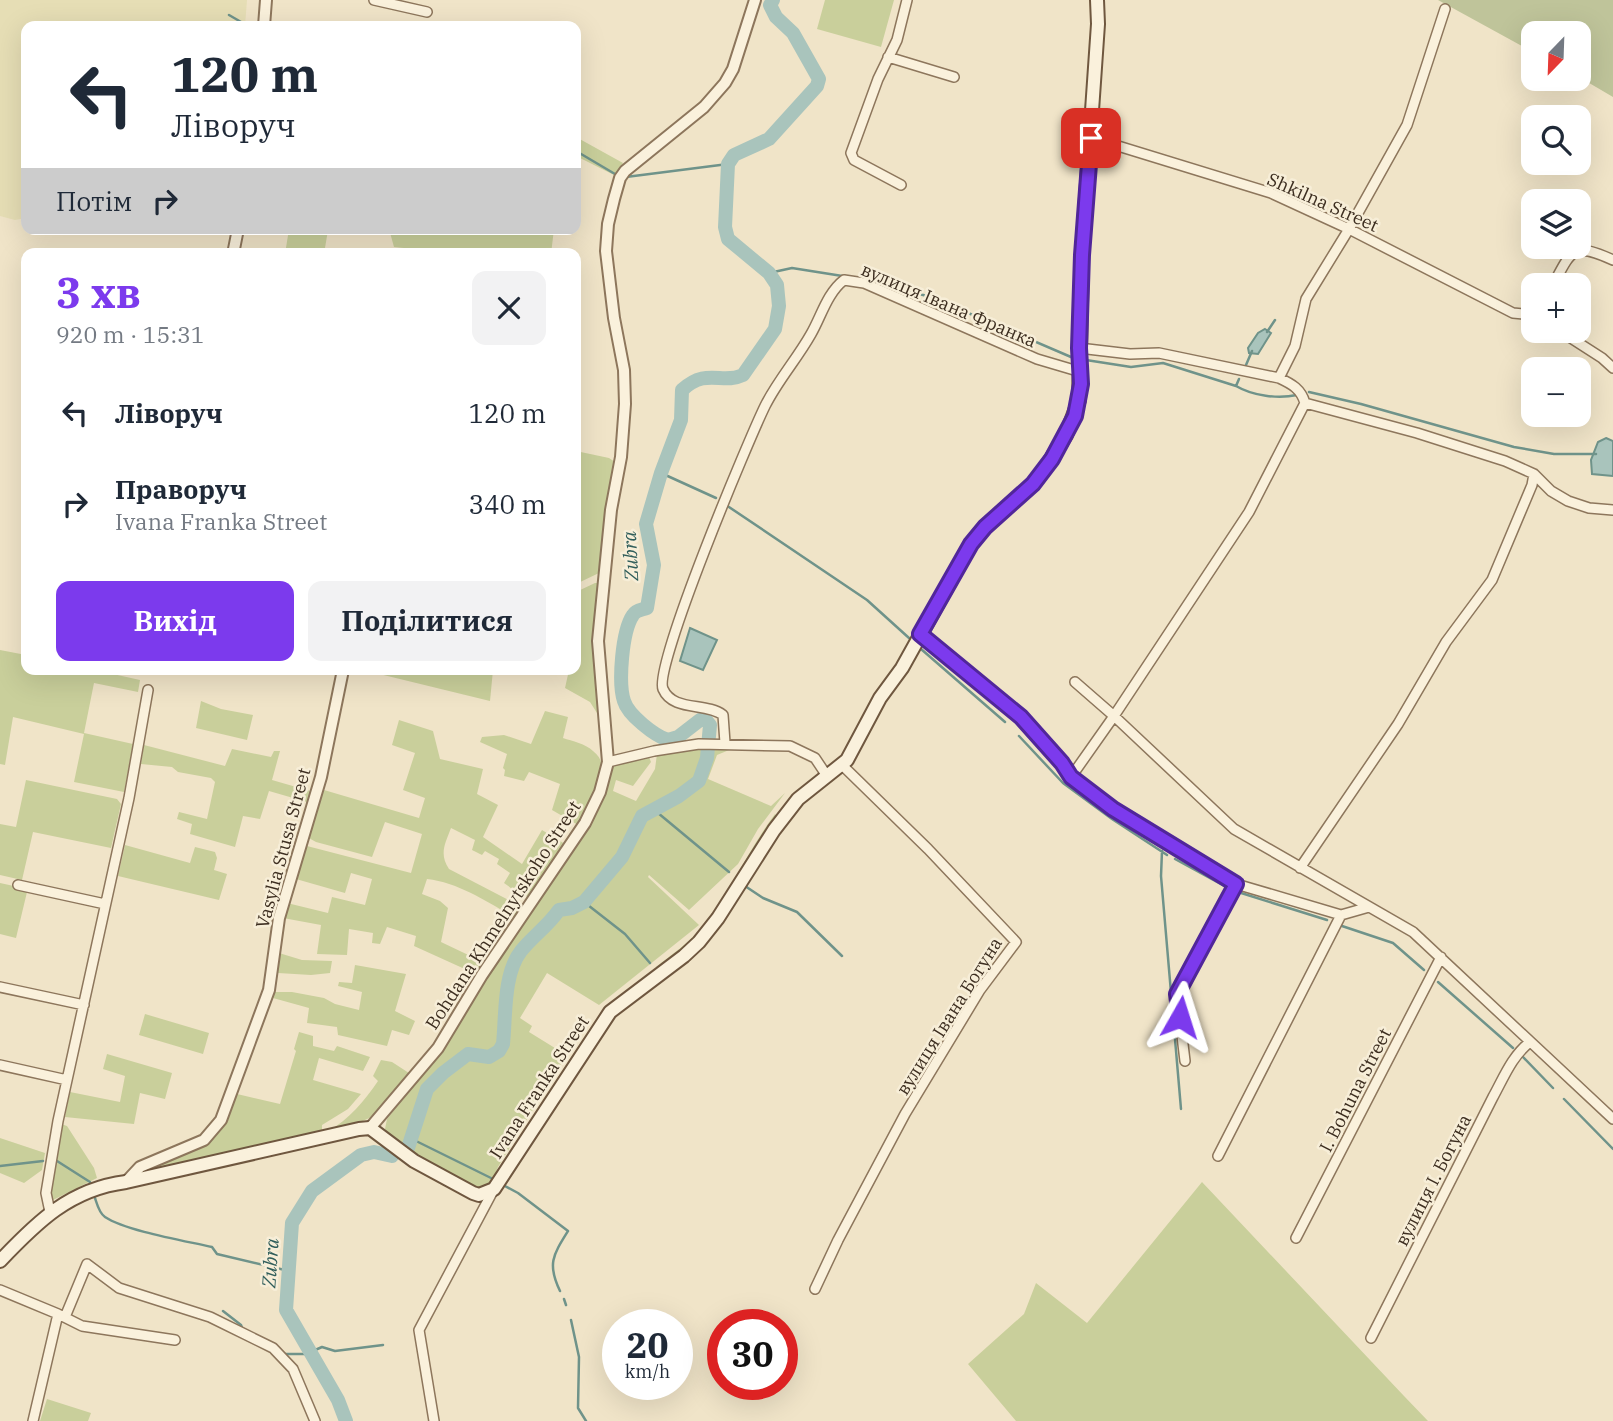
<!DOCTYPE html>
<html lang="uk">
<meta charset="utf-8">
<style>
:root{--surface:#fff;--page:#f2f2f3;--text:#1f2937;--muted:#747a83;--accent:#7c3aed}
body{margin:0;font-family:"IBM Plex Serif",serif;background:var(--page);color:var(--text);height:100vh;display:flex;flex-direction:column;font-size:26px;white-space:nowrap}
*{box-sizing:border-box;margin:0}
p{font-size:23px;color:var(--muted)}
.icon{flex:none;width:38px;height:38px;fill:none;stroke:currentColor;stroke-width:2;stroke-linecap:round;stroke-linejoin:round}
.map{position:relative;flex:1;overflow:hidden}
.panel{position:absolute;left:21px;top:248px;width:560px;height:427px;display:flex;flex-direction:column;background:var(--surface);border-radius:14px;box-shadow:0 7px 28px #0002}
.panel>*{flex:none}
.top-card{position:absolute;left:21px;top:21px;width:560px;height:214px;border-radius:14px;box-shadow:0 7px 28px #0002;background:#fff;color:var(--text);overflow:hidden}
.needle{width:46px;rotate:203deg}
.buttons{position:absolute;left:1521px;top:21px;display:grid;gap:14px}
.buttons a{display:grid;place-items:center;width:70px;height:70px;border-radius:14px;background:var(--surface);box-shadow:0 7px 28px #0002;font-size:35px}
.speed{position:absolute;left:602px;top:1309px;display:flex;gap:14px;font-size:35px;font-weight:700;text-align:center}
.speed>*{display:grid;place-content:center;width:91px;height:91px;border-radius:50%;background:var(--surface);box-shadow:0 7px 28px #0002;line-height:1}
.speed small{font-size:18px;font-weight:400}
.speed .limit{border:10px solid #d22;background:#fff;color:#111}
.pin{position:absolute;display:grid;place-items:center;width:60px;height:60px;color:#fff;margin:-30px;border-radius:14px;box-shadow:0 4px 10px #0006}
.me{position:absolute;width:77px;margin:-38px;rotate:6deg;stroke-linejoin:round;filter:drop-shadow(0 0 5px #0008)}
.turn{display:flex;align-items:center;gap:24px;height:147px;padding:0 35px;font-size:32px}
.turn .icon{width:91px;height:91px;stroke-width:2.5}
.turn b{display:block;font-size:49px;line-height:60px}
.then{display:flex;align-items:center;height:66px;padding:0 35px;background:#0003;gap:14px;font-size:26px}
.round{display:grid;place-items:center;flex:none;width:74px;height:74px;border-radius:14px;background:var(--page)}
.summary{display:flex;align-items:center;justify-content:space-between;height:119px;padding:0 35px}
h1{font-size:42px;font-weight:700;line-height:52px;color:var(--accent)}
.cta{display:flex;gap:14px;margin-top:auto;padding:14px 35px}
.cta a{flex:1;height:80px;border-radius:14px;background:var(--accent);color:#fff;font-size:28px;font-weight:700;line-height:80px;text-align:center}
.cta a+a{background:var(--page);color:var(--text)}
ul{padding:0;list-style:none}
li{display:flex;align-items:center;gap:21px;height:91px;padding:0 35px}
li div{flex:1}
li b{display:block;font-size:26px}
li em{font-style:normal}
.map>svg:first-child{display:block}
.farmland{fill:#e6deb5}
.green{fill:#c9cf9b}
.cemetery{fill:#bfc49a}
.water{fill:#a9c4bc;stroke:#6f938a;stroke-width:2}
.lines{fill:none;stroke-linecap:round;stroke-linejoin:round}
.stream{stroke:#6f938a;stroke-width:2.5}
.river{stroke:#a9c4bc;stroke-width:14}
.minor-casing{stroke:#8d765c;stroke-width:12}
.tertiary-casing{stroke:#8d765c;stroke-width:14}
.secondary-casing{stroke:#6f573f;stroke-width:16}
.minor{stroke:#faf1dc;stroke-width:9}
.tertiary{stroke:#faf1dc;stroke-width:10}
.secondary{stroke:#faf1dc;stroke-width:12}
.route-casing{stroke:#51269a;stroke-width:18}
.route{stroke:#7c3aed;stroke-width:12}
.labels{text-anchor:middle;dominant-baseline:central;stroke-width:5;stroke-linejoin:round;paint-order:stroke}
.street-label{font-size:18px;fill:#3d2e20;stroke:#f7eed8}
.water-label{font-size:19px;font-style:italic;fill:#2f5d5a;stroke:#f7eed8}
</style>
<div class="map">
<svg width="1613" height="1421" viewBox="0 0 1613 1421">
<rect width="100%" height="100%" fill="#f0e4c8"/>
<path class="farmland" d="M0 0H247L245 26H26V218L15 220 0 216Z"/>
<path class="green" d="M825 0H894L881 47 817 29Z
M576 137 623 163 616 176 576 156Z
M289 229 328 230 324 254H285Z
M389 229H554L551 254H462L394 247Z
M576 451 609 458 615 462 601 567 599 573 576 584Z
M595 583H599L601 712 597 713 590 702 565 688 569 670H576V592Z
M0 650 26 655V670H95L140 680 138 692 94 683 84 733 133 744 124 792 74 782 84 734 13 717 5 765 0 764Z
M363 670H493L490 701Z
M201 701 221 709 253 715 247 740 196 728Z
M545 711 568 717 563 738C572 741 586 744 593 751 617 769 588 805 578 825L552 810 560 784 529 772 524 781 504 776 505 770 503 768 507 754 480 742 482 737 504 735 531 744Z
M399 720 433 731 440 759 483 769 477 794 498 805 483 837 522 864 542 830 565 844 530 899 526 896 531 887 521 881 515 891 504 883 510 873 497 864 499 859 485 851 482 855 472 850 475 840 451 828C445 844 439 854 449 869L518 905 521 909 516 918C487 902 460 883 427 879L422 894 440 901 448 908 441 942 483 962 492 949 494 951 478 975 414 946 416 936 387 927 380 944 372 943 373 933 349 929 347 955 317 954 321 925 283 918 287 903 328 913 332 897 365 905 372 879 351 873 345 893 296 879 307 846 411 873 422 834 385 822 372 857 316 842 307 837 321 792 324 790 419 818 425 798 403 790 415 753 392 745Z
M144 745 225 766 232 749 271 757 274 751H280L272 780 310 791 307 802 269 791 260 819 243 816 235 847 190 834 192 824 177 819 179 812 207 819 215 782 211 778 178 772 172 767 141 764Z
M711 745 734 748 717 755 708 779 771 806 785 793 758 829 738 864 689 910 649 875 648 877 699 925 599 1005 547 973 520 1018 532 1026 529 1032 563 1053 567 1048 570 1049 498 1167 491 1184 476 1188 425 1162 388 1134 385 1129 387 1119 433 1059 492 968 539 900 557 871 611 769 617 764 647 755 649 757 651 762 633 786 616 780 613 791 636 801 655 769 657 754Z
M26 780 117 799 121 804 111 848 33 832 22 880 0 875V824L16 827Z
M775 814 778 817 702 933 660 971 656 967C671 955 689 943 701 928 730 893 748 850 775 814Z
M125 845 190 863 195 847 215 852 217 858 214 870 227 874 219 900 118 876Z
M0 883 23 888 27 892 16 938 0 934Z
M279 953 302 960 332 961 330 973 311 975 278 973Z
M355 965 406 974 395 1011 415 1021 409 1035 392 1030 387 1046 338 1035 337 1027 307 1023 309 1008 273 998 275 992H292L324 998 335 1004 359 1010 362 992 338 986 339 982 352 983Z
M145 1014 209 1033 203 1054 139 1035Z
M299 1032 313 1036V1046L334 1051 337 1046 370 1057 363 1071 319 1058 313 1080 361 1094 348 1109 322 1125V1133L153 1170 154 1164C180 1154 212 1146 227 1121 231 1113 234 1103 237 1094L280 1104 296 1051 294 1049Z
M107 1054 172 1073 165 1099 140 1093 134 1124 65 1117 70 1092 120 1102 125 1076 103 1069Z
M381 1060 392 1062 412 1075 380 1113 352 1126 328 1131C349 1120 365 1100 378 1081L373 1076Z
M61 1124 67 1126 94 1168 97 1178 53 1200 51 1193Z
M0 1138 45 1153 42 1170 24 1183 0 1173Z
M1202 1182 1404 1396 1428 1421H1016L968 1364 1024 1314 1036 1283 1087 1323Z
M47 1399 91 1413 88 1421H40Z"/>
<path class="cemetery" d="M1438 0H1613V97L1579 77 1578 33H1533V52Z"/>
<path class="water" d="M1265 329 1271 333 1258 354 1249 353 1248 348 1258 333Z
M1606 438 1613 441V476L1592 474 1591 460 1598 442Z
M690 628 717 640 703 670 680 661Z"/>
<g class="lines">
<path class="stream" d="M229 15 248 26
M576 151 615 174
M626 177 728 164
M769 273 792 268 855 278
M872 282 931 297 1071 357
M1267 332 1275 320
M1086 360 1131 367 1163 363 1236 386C1253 396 1278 399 1297 395
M1246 365 1252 351
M1236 386 1239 379
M1309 392 1361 404 1514 447 1554 454H1596
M661 473 716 498
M726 505 867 600 909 638
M921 649 1005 722
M1019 736 1063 783 1112 819 1167 855
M652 808 729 872
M1162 851 1161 876 1181 1109
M1175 859 1228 888
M745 886 763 898 797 912 842 956
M1238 892 1327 920
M584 902 625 934 650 963
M1342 926 1393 943 1424 970
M1438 982 1513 1048
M1522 1056 1553 1088
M1564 1099 1613 1149
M412 1139 493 1179
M57 1161 90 1182
M0 1166 43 1161
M503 1185 518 1193 568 1231C553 1255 547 1264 560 1291
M95 1198C97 1204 99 1213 105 1217 126 1231 186 1241 212 1247L217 1254 289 1271
M564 1299 566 1305
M223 1311 241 1325 243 1330
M571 1320 579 1357 578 1408 586 1421
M284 1354H306L322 1347 335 1351 383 1345"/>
<path class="river" d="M408 1148 427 1089 443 1073 468 1054 489 1057 499 1051 503 1044C506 1016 503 974 521 951 533 936 548 926 559 910L572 908 584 902 622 857 642 816 679 796 699 781 707 758 710 725 706 720H700L678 737 668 740C655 736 628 715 624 701 618 683 622 631 633 615 636 610 642 610 647 608L654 565 646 524 661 473 681 420 682 390C707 367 722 385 743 375L775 329 779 306 777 285 769 273 728 239 725 227 728 164 734 155 769 139 817 86 819 79 793 33 776 17 770 5 773 0
M346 1421 338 1400 286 1310 292 1223 312 1191 361 1155 374 1152 392 1156"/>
<g class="minor-casing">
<path id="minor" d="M374 0 427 12
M888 57 954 77
M1092 138 1271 193 1349 229 1513 313 1533 315
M901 185 854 160 851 153 878 79 897 40 907 0
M1553 285C1572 249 1573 242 1613 260
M1560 331 1602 358 1613 368
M1079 348 1130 354 1159 353 1279 378C1292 384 1301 389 1305 403L1417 433 1505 461 1534 474 1551 491 1568 501 1589 508 1613 510
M1279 378 1295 346 1306 299 1349 229 1407 125 1445 9
M920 634 1021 717 1062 763 1071 777 1113 809 1223 877 1236 884 1341 915 1369 907
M1075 682 1114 716 1234 829 1413 932 1613 1119
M725 743 723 715C706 702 673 712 663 689 653 667 749 439 765 406 778 380 797 359 811 334 821 317 827 293 844 280L864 283 1037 359 1081 372
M608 762 654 751 699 744 790 746 815 758 827 776
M1071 777 1114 716 1249 512 1305 403
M1300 868 1398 724 1446 642 1492 580 1532 485 1534 474
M18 885 105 904
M0 987 84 1005
M1185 1061 1177 994 1236 884
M0 1065 67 1080
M1218 1156 1341 915
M50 1212 46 1193 58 1121 129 798 148 690
M1296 1238 1441 957
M815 1289 838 1240 905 1114 980 990 1016 942 928 849 842 765
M0 1290 58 1314 82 1326 175 1340
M65 1317 87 1264 119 1288 210 1317 273 1348 293 1369 315 1421
M1371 1338 1493 1097C1504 1077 1512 1056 1530 1042
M33 1421 58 1314
M434 1421 419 1330 494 1189"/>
</g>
<g class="tertiary-casing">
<path id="tertiary" d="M264 26 266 0
M233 254 238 229
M370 1128 438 1048 482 975 585 823 600 792 608 762 598 641 611 510 621 457 625 404 624 370 614 318 606 251 608 224 614 199 620 178 625 171 704 107 725 83 733 69 755 0
M126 1182 140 1167 204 1140 221 1120 269 990 279 918 321 777 343 670"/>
</g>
<g class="secondary-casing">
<path id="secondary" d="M0 1261C37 1222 70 1189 126 1182L359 1129 370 1128 414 1161 473 1193 479 1195 494 1189 610 1012 684 956 699 942 718 918 774 830 798 799 847 760 880 698 902 668 971 544 985 527 1033 484 1044 470 1066 435 1079 400 1082 255 1098 24 1097 0"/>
</g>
<use href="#minor" class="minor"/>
<use href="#tertiary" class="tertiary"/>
<use href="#secondary" class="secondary"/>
</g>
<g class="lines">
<g class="route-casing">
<path id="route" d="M1091 138 1082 255 1079 348 1081 384 1075 416 1052 459 1033 484 985 527 971 544 920 634 1021 717 1062 763 1071 777 1113 809 1236 884 1177 994 1180 1017"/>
</g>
<use href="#route" class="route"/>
</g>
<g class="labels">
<g class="street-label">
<text transform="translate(1323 202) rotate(24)">Shkilna Street</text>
<text transform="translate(949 305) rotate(23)">вулиця Івана Франка</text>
<text transform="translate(283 848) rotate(-75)">Vasylia Stusa Street</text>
<text transform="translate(503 915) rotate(-57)">Bohdana Khmelnytskoho Street</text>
<text transform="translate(949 1016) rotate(-58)">вулиця Івана Богуна</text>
<text transform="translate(539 1087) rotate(-57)">Ivana Franka Street</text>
<text transform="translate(1355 1090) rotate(-63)">I. Bohuna Street</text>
<text transform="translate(1433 1180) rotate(-63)">вулиця І. Богуна</text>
</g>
<g class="water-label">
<text transform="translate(630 556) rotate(-93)">Zubra</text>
<text transform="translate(270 1263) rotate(-86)">Zubra</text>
</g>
</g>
</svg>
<div class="buttons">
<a><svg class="needle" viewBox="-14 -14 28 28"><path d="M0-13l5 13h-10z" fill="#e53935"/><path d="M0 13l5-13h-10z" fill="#747a83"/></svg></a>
<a><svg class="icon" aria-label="search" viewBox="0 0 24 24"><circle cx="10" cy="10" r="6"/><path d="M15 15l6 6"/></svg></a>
<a><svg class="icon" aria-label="layers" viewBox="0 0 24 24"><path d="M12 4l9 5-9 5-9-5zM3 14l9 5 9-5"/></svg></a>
<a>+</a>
<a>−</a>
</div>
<div class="speed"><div>20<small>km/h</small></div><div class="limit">30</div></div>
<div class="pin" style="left:1091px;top:138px;background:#d93025"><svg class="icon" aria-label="arrive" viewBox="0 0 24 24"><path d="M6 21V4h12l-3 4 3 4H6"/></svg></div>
<svg class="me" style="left:1180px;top:1017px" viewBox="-20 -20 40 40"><path d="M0-17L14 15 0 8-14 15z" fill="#7c3aed" stroke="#fff" stroke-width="4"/></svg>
<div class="top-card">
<div class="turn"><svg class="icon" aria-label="left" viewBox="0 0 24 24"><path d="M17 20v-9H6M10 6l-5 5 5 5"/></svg><div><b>120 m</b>Ліворуч</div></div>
<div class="then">Потім<svg class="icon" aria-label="right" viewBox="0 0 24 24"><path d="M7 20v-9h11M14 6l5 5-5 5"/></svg></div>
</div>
<section class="panel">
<div class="summary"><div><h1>3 хв</h1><p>920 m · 15:31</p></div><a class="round"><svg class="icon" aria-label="close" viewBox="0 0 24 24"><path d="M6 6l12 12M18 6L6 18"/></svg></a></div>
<ul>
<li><svg class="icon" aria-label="left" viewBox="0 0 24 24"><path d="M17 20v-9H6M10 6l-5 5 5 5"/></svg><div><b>Ліворуч</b></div><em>120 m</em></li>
<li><svg class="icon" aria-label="right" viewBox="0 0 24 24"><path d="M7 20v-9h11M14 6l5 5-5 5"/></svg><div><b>Праворуч</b><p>Ivana Franka Street</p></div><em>340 m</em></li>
</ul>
<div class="cta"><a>Вихід</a><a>Поділитися</a></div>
</section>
</div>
